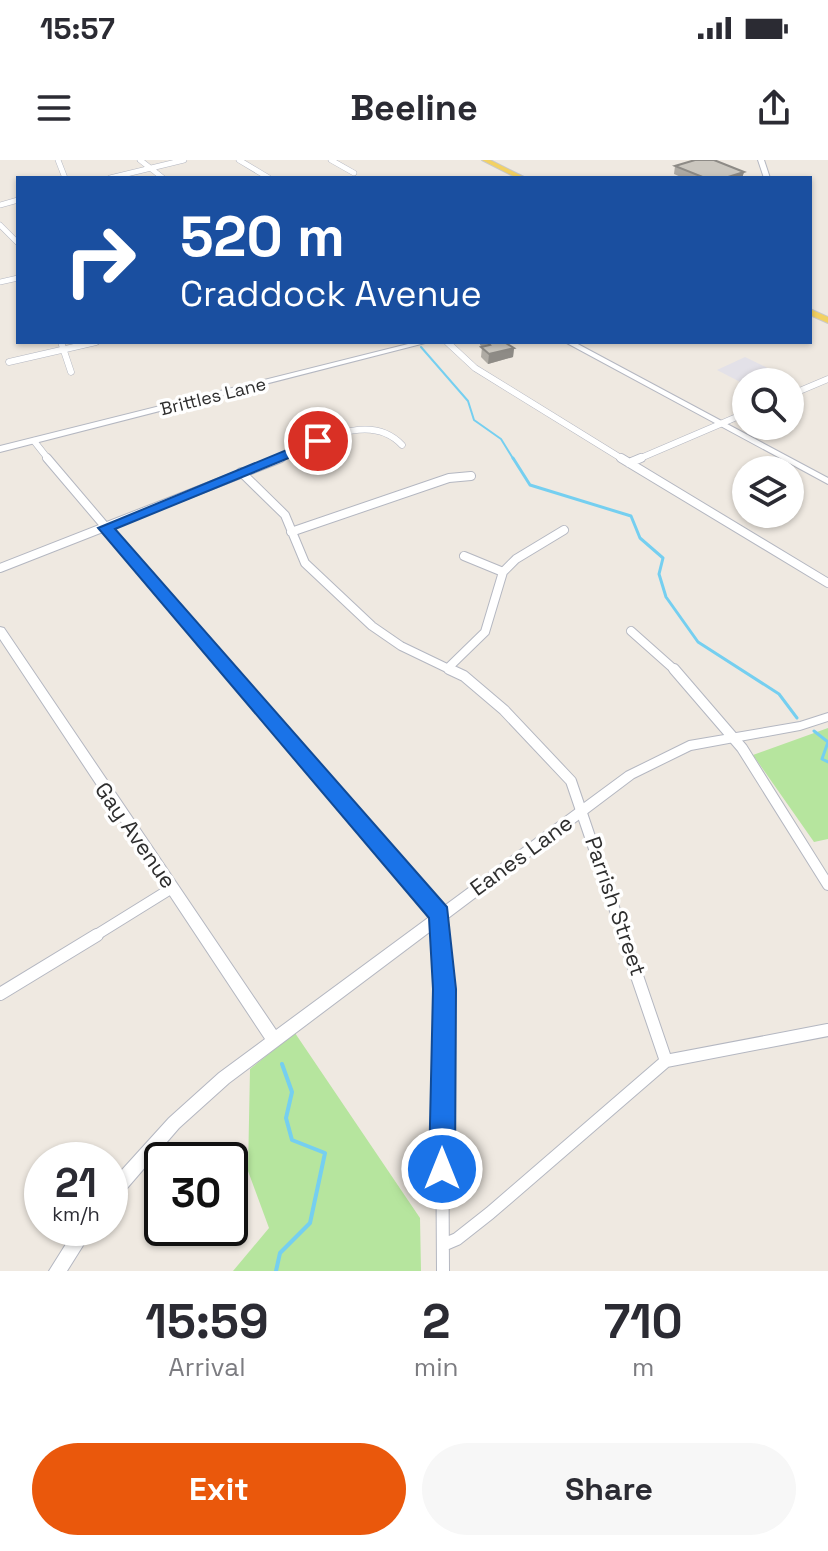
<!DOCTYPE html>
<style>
:root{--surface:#fff;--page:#f7f7f7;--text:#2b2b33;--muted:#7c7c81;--accent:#ea580c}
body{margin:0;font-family:"Space Grotesk",sans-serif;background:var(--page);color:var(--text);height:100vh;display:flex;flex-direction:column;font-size:30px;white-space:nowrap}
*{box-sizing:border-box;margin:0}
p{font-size:26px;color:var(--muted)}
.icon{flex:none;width:44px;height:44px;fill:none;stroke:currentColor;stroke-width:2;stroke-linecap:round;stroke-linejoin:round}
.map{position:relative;height:1111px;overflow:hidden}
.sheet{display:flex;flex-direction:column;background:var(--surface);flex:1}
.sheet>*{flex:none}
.hud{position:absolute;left:16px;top:16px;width:796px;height:168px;border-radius:0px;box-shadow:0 2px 6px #0004;background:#1a4fa0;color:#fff;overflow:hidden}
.fabs{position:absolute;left:732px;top:208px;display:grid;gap:16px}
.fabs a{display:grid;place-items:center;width:72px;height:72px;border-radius:50%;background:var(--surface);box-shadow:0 2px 6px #0004;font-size:40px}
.speed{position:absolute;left:24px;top:982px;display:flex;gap:16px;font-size:40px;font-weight:700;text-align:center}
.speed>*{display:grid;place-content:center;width:104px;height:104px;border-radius:50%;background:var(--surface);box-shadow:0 2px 6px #0004;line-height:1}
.speed small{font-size:20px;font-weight:400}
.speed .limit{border:4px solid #111;border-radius:12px;background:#fff;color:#111}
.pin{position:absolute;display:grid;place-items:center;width:68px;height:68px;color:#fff;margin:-34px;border:4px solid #fff;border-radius:50%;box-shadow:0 2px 8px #0007}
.me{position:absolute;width:88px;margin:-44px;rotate:0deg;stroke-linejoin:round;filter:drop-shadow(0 0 6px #0008)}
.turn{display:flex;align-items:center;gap:28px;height:168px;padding:0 32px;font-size:36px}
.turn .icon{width:104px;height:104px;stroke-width:2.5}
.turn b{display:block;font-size:56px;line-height:68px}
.eta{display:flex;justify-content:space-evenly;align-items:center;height:136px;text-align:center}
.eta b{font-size:48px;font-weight:600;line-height:56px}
.button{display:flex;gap:16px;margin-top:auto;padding:16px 32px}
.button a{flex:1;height:92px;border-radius:48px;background:var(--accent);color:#fff;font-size:32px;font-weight:600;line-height:92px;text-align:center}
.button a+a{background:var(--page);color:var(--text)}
.status{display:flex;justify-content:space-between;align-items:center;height:56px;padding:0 40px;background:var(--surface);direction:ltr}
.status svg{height:22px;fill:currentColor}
header{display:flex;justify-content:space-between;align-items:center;height:104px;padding:0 32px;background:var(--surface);font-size:36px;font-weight:600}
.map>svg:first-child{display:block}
.industrial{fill:#e3e1e8}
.green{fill:#b6e59e}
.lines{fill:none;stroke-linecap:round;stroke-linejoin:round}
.stream-far2{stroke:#75cff0;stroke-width:2}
.stream-far1{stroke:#75cff0;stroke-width:3}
.stream{stroke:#75cff0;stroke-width:4}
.minor-far4-casing{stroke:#b4b7c1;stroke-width:6}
.minor-far3-casing{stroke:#b4b7c1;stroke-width:7}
.minor-far2-casing{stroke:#b4b7c1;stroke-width:10}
.minor-far1-casing{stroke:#b4b7c1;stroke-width:12}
.minor-casing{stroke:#b4b7c1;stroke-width:14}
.tertiary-casing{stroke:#b4b7c1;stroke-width:2}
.secondary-casing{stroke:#b4b7c1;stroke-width:2}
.primary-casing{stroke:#c9c9c9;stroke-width:2}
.minor-far4{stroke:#fff;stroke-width:5}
.minor-far3{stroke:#fff;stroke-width:6}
.minor-far2{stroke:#fff;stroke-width:8}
.minor-far1{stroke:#fff;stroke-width:10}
.minor{stroke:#fff;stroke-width:12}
.tertiary{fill:#fff;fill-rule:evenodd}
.secondary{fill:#fff;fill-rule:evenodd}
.primary{fill:#f2d163;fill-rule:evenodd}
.wall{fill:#afaba4}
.shaded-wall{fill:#8e8b86}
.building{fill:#cbc7bf;stroke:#8e8b86;stroke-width:2}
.route{fill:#1a73e8;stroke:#114b97;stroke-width:2}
.labels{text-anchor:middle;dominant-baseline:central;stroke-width:7;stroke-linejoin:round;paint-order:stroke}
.far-street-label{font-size:18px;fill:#2e2e2e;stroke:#fff}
.street-label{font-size:22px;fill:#2e2e2e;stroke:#fff}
</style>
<div class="status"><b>15:57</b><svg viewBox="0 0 49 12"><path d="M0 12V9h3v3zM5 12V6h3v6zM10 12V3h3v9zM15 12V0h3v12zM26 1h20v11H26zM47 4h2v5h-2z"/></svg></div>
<header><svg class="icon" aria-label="menu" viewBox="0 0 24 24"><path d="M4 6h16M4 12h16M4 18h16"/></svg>Beeline<svg class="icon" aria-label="share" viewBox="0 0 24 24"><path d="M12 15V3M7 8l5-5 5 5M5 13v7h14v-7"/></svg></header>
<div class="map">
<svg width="828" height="1111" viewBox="0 0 828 1111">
<rect width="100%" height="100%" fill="#efe9e1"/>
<path class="industrial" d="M745 197 794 221 746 222V225L717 210Z"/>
<path class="green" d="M828 568V679L814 682 753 595Z
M295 873 420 1058 421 1111H233L269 1068 248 1011 250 909Z"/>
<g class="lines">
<path class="stream-far2" d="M421 187 468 241 474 260 501 279 514 300"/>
<path class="stream-far1" d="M513 298 530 325 631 356 640 378 663 398 659 414 666 437 698 482 779 534 797 558
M814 571 828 582 822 599 828 602"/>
<path class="stream" d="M276 1111 280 1093 310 1063 325 993 292 980 286 958 292 932 282 904"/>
<g class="minor-far4-casing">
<path id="minor-far4" d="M58 0 65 18
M140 0 163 18
M239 0 269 18
M331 0 354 13
M110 18 184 0
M0 45 18 40
M0 65 18 83
M0 122 18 118"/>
</g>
<g class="minor-far3-casing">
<path id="minor-far3" d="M61 182 71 212
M447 182 475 208 624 300
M9 202 96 182
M790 235 828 219
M34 281 49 300
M276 300C314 285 368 249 402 285
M636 300 746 253"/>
</g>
<g class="minor-far2-casing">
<path id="minor-far2" d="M47 298 228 511
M621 298 828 423
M629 303 641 298
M241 312 285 355 305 403 372 466 401 486 453 511
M291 372 449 318 471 316
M464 396 503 412
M0 408 281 298
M631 471 676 511
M448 508 485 472 503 412 516 399 564 370"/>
</g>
<g class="minor-far1-casing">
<path id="minor-far1" d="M226 509 440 754 441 777
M449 509 464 516 504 550 571 621 624 777
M674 509 742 588 828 725
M93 777 172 728"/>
</g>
<g class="minor-casing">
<path id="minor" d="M441 775 443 1111
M623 775 666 901
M0 834 97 775
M443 1085 457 1079 490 1053 666 901 828 870"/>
</g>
<g class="tertiary-casing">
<path id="tertiary" d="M565 182H574L828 318V324Z
M0 467 4 468 276 870 626 612 689 581 800 562 828 553V561L800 570 691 590 634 618 229 923 179 968 116 1041 110 1043V1023L169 958 219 913 265 879 0 479Z
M76 1068H94L67 1111H49Z"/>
</g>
<g class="secondary-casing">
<path id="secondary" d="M758 0H764L770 18H764Z
M416 182H429L0 292V286Z"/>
</g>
<g class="primary-casing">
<path id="primary" d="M482 0H490L526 18H517Z
M810 149 828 157V163L810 155Z"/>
</g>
<use href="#minor-far4" class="minor-far4"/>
<use href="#minor-far3" class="minor-far3"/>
<use href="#minor-far2" class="minor-far2"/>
<use href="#minor-far1" class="minor-far1"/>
<use href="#minor" class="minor"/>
<use href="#tertiary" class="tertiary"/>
<use href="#secondary" class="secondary"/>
<use href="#primary" class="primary"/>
</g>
<path class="wall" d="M675 6 744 12 742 18H683L674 14Z
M480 182H504L514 188 513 197 488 204 481 197 482 187 480 185Z"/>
<path class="shaded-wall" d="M744 12 742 18H725Z
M514 188 513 197 488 204 489 194Z"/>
<path class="building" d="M695 0H714L744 12 725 18H705L675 6Z
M487 182H504L514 188 489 194 481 187 490 185Z"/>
<path class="route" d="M318 277 325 281 323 284 115 369 447 747 456 829 455 1009 451 1018 442 1022 433 1018 429 1009 433 829 429 758 98 368Z"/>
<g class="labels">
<g class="far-street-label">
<text transform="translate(213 236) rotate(-14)">Brittles Lane</text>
</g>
<g class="street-label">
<text transform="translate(136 675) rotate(55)">Gay Avenue</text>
<text transform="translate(521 695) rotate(-36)">Eanes Lane</text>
<text transform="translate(616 746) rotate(71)">Parrish Street</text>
</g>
</g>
</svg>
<div class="fabs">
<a><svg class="icon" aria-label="search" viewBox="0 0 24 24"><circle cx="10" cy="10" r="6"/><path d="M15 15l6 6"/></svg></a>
<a><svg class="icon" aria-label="layers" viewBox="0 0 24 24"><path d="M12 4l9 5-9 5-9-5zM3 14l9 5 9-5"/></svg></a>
</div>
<div class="speed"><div>21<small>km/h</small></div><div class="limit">30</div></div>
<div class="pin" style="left:318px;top:281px;background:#d93025"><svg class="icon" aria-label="arrive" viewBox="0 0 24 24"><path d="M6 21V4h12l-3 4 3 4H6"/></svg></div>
<svg class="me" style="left:442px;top:1009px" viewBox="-20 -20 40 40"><circle r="17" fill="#1a73e8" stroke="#fff" stroke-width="3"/><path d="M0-11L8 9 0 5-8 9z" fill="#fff"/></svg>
<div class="hud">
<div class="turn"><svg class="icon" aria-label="right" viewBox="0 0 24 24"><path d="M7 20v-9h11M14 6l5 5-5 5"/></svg><div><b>520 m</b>Craddock Avenue</div></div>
</div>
</div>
<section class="sheet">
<div class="eta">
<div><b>15:59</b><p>Arrival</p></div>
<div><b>2</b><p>min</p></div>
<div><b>710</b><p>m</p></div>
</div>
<div class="button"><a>Exit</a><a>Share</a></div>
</section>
